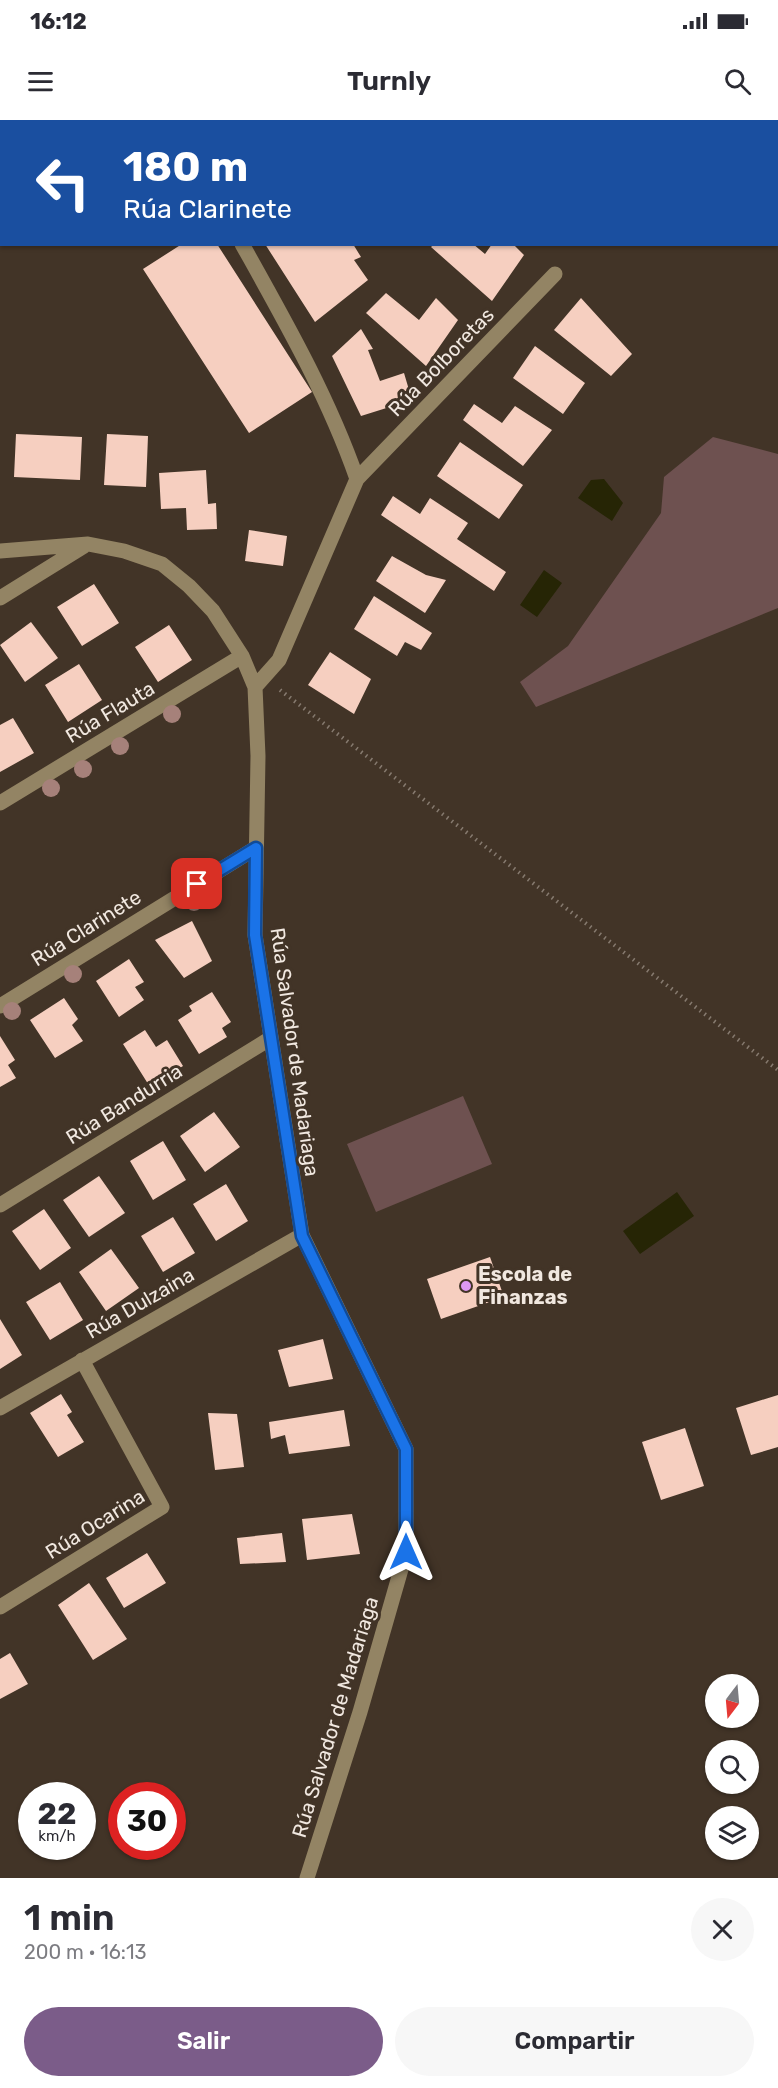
<!DOCTYPE html>
<html lang="es">
<meta charset="utf-8">
<style>
:root{--surface:#fff;--page:#f7f7f7;--text:#2b2b33;--muted:#7c7c81;--accent:#7b5c89}
body{margin:0;font-family:Rubik,sans-serif;background:var(--page);color:var(--text);height:100vh;display:flex;flex-direction:column;font-size:22px;white-space:nowrap}
*{box-sizing:border-box;margin:0}
p{font-size:20px;color:var(--muted)}
.icon{flex:none;width:33px;height:33px;fill:none;stroke:currentColor;stroke-width:2;stroke-linecap:round;stroke-linejoin:round}
.map{position:relative;height:1758px;overflow:hidden}
.side{display:flex;flex-direction:column;background:var(--surface);flex:1}
.side>*{flex:none}
.hud{position:absolute;left:0px;top:0px;width:778px;height:126px;box-shadow:0 2px 4px #0004;background:#1a4fa0;color:#fff;overflow:hidden}
.needle{width:39px;rotate:196deg}
.buttons{position:absolute;left:705px;top:1554px;display:grid;gap:12px}
.buttons a{display:grid;place-items:center;width:54px;height:54px;border-radius:50%;background:var(--surface);box-shadow:0 2px 4px #0004;font-size:30px}
.speed{position:absolute;left:18px;top:1662px;display:flex;gap:12px;font-size:30px;font-weight:700;text-align:center}
.speed>*{display:grid;place-content:center;width:78px;height:78px;border-radius:50%;background:var(--surface);box-shadow:0 2px 4px #0004;line-height:1}
.speed small{font-size:15px;font-weight:400}
.speed .limit{border:9px solid #d22;background:#fff;color:#111}
.pin{position:absolute;display:grid;place-items:center;width:51px;height:51px;color:#fff;margin:-26px;border-radius:12px;box-shadow:0 3px 9px #0006}
.me{position:absolute;width:66px;margin:-33px;rotate:0deg;stroke-linejoin:round;filter:drop-shadow(0 0 4px #0008)}
.turn{display:flex;align-items:center;gap:21px;height:126px;padding:0 24px;font-size:27px}
.turn .icon{width:78px;height:78px;stroke-width:2.5}
.turn b{display:block;font-size:42px;line-height:51px}
.round{display:grid;place-items:center;flex:none;width:63px;height:63px;border-radius:32px;background:var(--page)}
.headline{display:flex;align-items:center;justify-content:space-between;height:102px;padding:0 24px}
h1{font-size:36px;font-weight:600;line-height:45px}
.primary-button{display:flex;gap:12px;margin-top:auto;padding:12px 24px}
.primary-button a{flex:1;height:69px;border-radius:36px;background:var(--accent);color:#fff;font-size:24px;font-weight:600;line-height:69px;text-align:center}
.primary-button a+a{background:var(--page);color:var(--text)}
.status{display:flex;justify-content:space-between;align-items:center;height:42px;padding:0 30px;background:var(--surface);direction:ltr}
.status svg{height:16px;fill:currentColor}
header{display:flex;justify-content:space-between;align-items:center;height:78px;padding:0 24px;background:var(--surface);font-size:27px;font-weight:600}
.map>svg:first-child{display:block}
.green{fill:#6e5150}
.water{fill:#262505}
.building{fill:#f6cfc0}
.lines{fill:none;stroke-linecap:round;stroke-linejoin:round}
.path{stroke:#867a6f;stroke-width:4;stroke-dasharray:1.5 4.5;stroke-linecap:butt}
.minor{stroke:#938464;stroke-width:15}
.tree{fill:#a6817a}
.route-casing{stroke:#114b97;stroke-width:15}
.route{stroke:#1a73e8;stroke-width:10}
.poi-dot{fill:#dd99f3;stroke:#423427;stroke-width:2}
.labels{text-anchor:middle;dominant-baseline:central;stroke-width:6;stroke-linejoin:round;paint-order:stroke}
.street-label{font-size:20px;fill:#f1e8e0;stroke:#423427}
.poi-label{font-size:20px;font-weight:bold;fill:#f1e8e0;stroke:#423427;text-anchor:start}
</style>
<div class="status"><b>16:12</b><svg viewBox="0 0 49 12"><path d="M0 12V9h3v3zM5 12V6h3v6zM10 12V3h3v9zM15 12V0h3v12zM26 1h20v11H26zM47 4h2v5h-2z"/></svg></div>
<header><svg class="icon" aria-label="menu" viewBox="0 0 24 24"><path d="M4 6h16M4 12h16M4 18h16"/></svg>Turnly<svg class="icon" aria-label="search" viewBox="0 0 24 24"><circle cx="10" cy="10" r="6"/><path d="M15 15l6 6"/></svg></header>
<div class="map">
<svg width="778" height="1758" viewBox="0 0 778 1758">
<rect width="100%" height="100%" fill="#423427"/>
<path class="green" d="M713 317 778 334V488L536 587 520 562 568 526 661 393 664 357Z
M463 976 492 1044 376 1092 347 1024Z"/>
<path class="water" d="M604 359 623 383 612 401 578 378 591 360Z
M544 450 562 463 537 497 520 485Z
M677 1072 694 1096 640 1134 623 1111Z"/>
<path class="building" d="M182 124H217L312 272 249 313 143 149Z
M265 124H353L361 137 354 140 368 160 315 202Z
M434 124H473L485 134 492 124H513L524 135 492 181 431 127Z
M386 173 419 200 436 178 458 200 426 246 366 193Z
M581 178 632 234 611 256 554 210Z
M361 209 373 229 368 230 380 261 404 253 412 280 361 296 332 236Z
M535 226 585 263 563 294 513 258Z
M474 284 502 303 515 286 552 310 523 346 463 300Z
M16 314 82 317 80 360 14 357Z
M107 314 148 316 146 367 104 365Z
M460 322 523 365 499 399 437 356Z
M206 350 208 384 216 383 217 409 187 410 186 388 161 389 159 353Z
M393 376 420 394 430 378 468 403 457 419 506 452 494 471 381 395Z
M249 410 287 416 283 446 245 441Z
M392 436 426 455 446 460 425 493 376 461Z
M94 464 119 503 82 526 57 487Z
M374 476 432 513 421 530 405 522 397 536 354 509Z
M31 502 58 538 25 562 0 525Z
M169 505 192 540 158 562 135 527Z
M330 532 371 559 354 594 308 565Z
M79 544 102 580 68 602 45 565Z
M13 598 34 633 0 652V605Z
M192 801 212 841 184 858 155 820Z
M129 839 144 862 135 867 144 880 119 897 96 861Z
M212 872 231 902 222 908 227 917 199 934 178 900 192 891 189 886Z
M64 878 78 899 72 905 83 921 55 938 30 900Z
M145 910 156 927 167 920 183 946 150 967 123 924Z
M0 916 15 940 8 945 16 958 0 967Z
M214 992 240 1027 205 1052 180 1016Z
M163 1021 186 1060 153 1080 130 1041Z
M99 1056 125 1093 89 1117 63 1080Z
M226 1064 248 1101 216 1121 193 1084Z
M44 1089 71 1128 40 1150 12 1111Z
M173 1097 195 1133 163 1152 141 1116Z
M111 1129 139 1168 106 1191 79 1152Z
M490 1137 504 1177 441 1199 427 1159Z
M60 1162 83 1200 50 1220 26 1182Z
M0 1199 22 1235 0 1249Z
M323 1219 333 1259 289 1267 278 1230Z
M61 1274 72 1292 67 1295 84 1322 58 1337 30 1293Z
M778 1275V1327L751 1335 736 1288Z
M344 1290 350 1326 289 1334 285 1315 271 1319 269 1302Z
M208 1293 237 1294 244 1347 215 1350Z
M685 1308 704 1366 661 1380 642 1322Z
M352 1394 360 1434 307 1440 302 1399Z
M282 1413 286 1442 240 1444 237 1418Z
M147 1433 166 1463 124 1488 106 1458Z
M89 1463 127 1519 93 1540 58 1485Z
M10 1533 28 1564 0 1579V1539Z"/>
<g class="lines">
<path class="path" d="M280 570 778 950"/>
<path class="minor" d="M161 0 162 2
M242 124C285 201 328 276 357 359
M0 431 88 424 124 431 162 444 189 466 213 491 242 536 255 567 258 636 255 815 302 1115 406 1329V1432L360 1592 307 1758
M0 478 84 426
M255 567 279 540 357 359 555 154
M0 683 242 536
M0 886 256 728
M0 1085 271 918
M0 1288 302 1115
M0 1487 162 1387 82 1240"/>
</g>
<g class="tree">
<circle cx="172" cy="594" r="9"/>
<circle cx="120" cy="626" r="9"/>
<circle cx="83" cy="649" r="9"/>
<circle cx="51" cy="668" r="9"/>
<circle cx="194" cy="782" r="9"/>
<circle cx="73" cy="854" r="9"/>
<circle cx="12" cy="891" r="9"/>
</g>
<g class="lines">
<g class="route-casing">
<path id="route" d="M197 764 256 728 255 815 302 1116 406 1329V1432"/>
</g>
<use href="#route" class="route"/>
</g>
<circle class="poi-dot" cx="466" cy="1166" r="6"/>
<g class="labels">
<g class="street-label">
<text transform="translate(441 242) rotate(-46)">Rúa Bolboretas</text>
<text transform="translate(110 592) rotate(-31)">Rúa Flauta</text>
<text transform="translate(86 808) rotate(-32)">Rúa Clarinete</text>
<text transform="translate(295 932) rotate(82)">Rúa Salvador de Madariaga</text>
<text transform="translate(124 984) rotate(-32)">Rúa Bandurria</text>
<text transform="translate(140 1183) rotate(-30)">Rúa Dulzaina</text>
<text transform="translate(95 1404) rotate(-32)">Rúa Ocarina</text>
<text transform="translate(335 1597) rotate(-73)">Rúa Salvador de Madariaga</text>
</g>
<g class="poi-label">
<text x="478" y="1154">Escola de<tspan x="478" dy="23">Finanzas</tspan></text>
</g>
</g>
</svg>
<div class="buttons">
<a><svg class="needle" viewBox="-14 -14 28 28"><path d="M0-13l5 13h-10z" fill="#e53935"/><path d="M0 13l5-13h-10z" fill="#7c7c81"/></svg></a>
<a><svg class="icon" aria-label="search" viewBox="0 0 24 24"><circle cx="10" cy="10" r="6"/><path d="M15 15l6 6"/></svg></a>
<a><svg class="icon" aria-label="layers" viewBox="0 0 24 24"><path d="M12 4l9 5-9 5-9-5zM3 14l9 5 9-5"/></svg></a>
</div>
<div class="speed"><div>22<small>km/h</small></div><div class="limit">30</div></div>
<div class="pin" style="left:197px;top:764px;background:#d93025"><svg class="icon" aria-label="arrive" viewBox="0 0 24 24"><path d="M6 21V4h12l-3 4 3 4H6"/></svg></div>
<svg class="me" style="left:406px;top:1432px" viewBox="-20 -20 40 40"><path d="M0-17L14 15 0 8-14 15z" fill="#1a73e8" stroke="#fff" stroke-width="4"/></svg>
<div class="hud">
<div class="turn"><svg class="icon" aria-label="left" viewBox="0 0 24 24"><path d="M17 20v-9H6M10 6l-5 5 5 5"/></svg><div><b>180 m</b>Rúa Clarinete</div></div>
</div>
</div>
<section class="side">
<div class="headline"><div><h1>1 min</h1><p>200 m · 16:13</p></div><a class="round"><svg class="icon" aria-label="close" viewBox="0 0 24 24"><path d="M6 6l12 12M18 6L6 18"/></svg></a></div>
<div class="primary-button"><a>Salir</a><a>Compartir</a></div>
</section>
